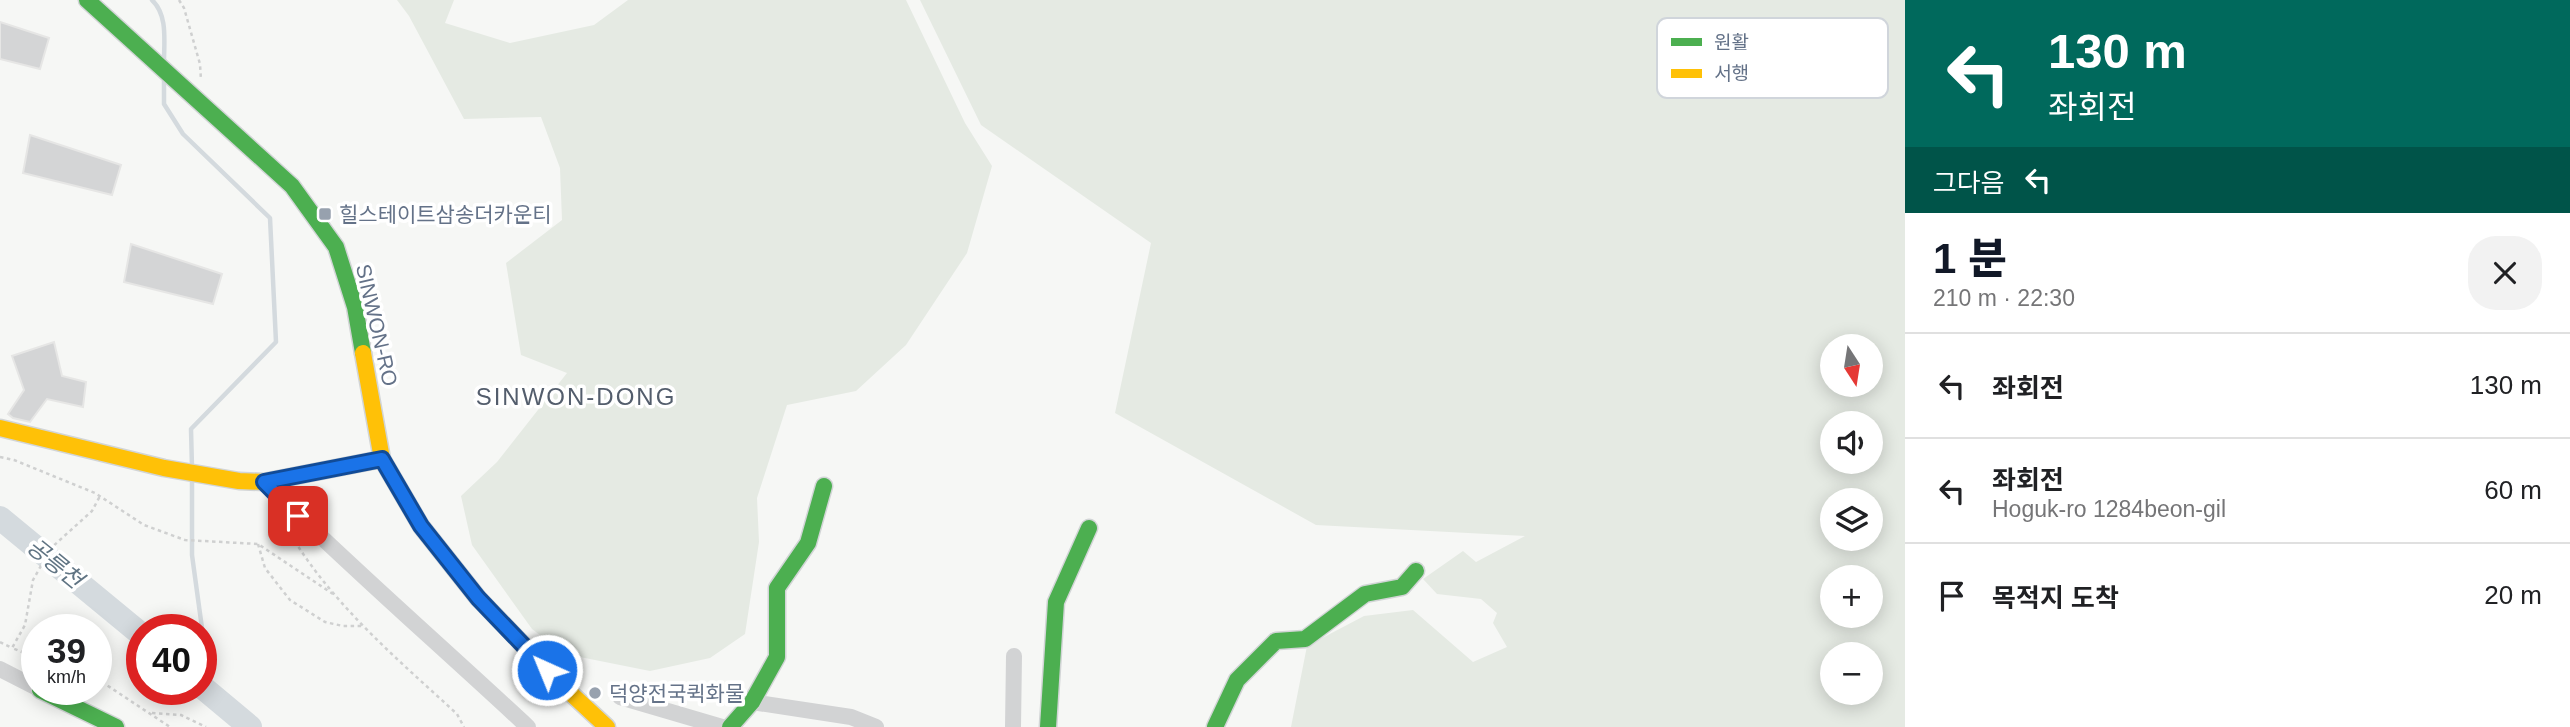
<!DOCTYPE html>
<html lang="ko">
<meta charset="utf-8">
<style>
:root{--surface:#fff;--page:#f2f2f2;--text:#202124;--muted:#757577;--line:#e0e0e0;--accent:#111827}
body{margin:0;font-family:Helvetica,"Noto Sans KR",sans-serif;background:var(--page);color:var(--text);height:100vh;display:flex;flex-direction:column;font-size:26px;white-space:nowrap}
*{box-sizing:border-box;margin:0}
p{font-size:23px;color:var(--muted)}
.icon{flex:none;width:38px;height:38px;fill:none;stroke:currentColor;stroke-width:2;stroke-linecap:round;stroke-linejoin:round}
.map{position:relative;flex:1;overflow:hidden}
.details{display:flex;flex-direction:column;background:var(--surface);width:665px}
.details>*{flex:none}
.banner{background:#00695c;color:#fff;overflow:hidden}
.needle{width:46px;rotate:168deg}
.tools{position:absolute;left:1820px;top:334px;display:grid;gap:14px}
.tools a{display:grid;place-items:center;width:63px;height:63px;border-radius:50%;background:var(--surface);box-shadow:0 4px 18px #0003;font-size:35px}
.speed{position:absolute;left:21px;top:614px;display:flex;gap:14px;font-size:35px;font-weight:700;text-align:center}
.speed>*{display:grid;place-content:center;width:91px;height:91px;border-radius:50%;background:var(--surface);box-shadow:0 4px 18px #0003;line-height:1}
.speed small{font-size:18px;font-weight:400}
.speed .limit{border:10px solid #d22;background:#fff;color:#111}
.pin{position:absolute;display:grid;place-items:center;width:60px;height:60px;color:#fff;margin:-30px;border-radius:14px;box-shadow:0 4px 10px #0006}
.me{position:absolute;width:77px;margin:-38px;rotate:316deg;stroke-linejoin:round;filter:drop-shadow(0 0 5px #0008)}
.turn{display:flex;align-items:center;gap:24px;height:147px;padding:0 28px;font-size:32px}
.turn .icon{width:91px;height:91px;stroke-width:2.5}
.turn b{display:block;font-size:49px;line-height:60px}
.then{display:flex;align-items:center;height:66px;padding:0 28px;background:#0003;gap:14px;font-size:26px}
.round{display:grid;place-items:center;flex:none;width:74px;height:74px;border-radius:28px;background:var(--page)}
.summary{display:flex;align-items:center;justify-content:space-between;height:119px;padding:0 28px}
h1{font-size:42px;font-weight:800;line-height:52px;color:var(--accent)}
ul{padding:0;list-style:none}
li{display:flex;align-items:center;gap:21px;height:105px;padding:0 28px;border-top:2px solid var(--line)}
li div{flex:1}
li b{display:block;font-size:26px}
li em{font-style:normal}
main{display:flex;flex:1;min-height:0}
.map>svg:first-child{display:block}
.green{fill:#e5eae3;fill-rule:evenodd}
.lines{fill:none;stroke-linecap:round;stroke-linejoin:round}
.stream{stroke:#d4dade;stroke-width:4.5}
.river{stroke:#d4dade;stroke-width:24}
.building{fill:#d4d5d6;stroke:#e6e6e5;stroke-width:2}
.fast-casing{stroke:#d2d5d6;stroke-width:19}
.slow-casing{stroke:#d2d5d6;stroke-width:19}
.path{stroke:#cfd0d0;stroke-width:2.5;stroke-dasharray:3.5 3.5;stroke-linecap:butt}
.street{stroke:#d2d3d4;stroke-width:16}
.fast{stroke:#4caf50;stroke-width:16}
.slow{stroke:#ffc107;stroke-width:16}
.route-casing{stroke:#114b97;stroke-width:18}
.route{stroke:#1a73e8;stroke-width:12}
.poi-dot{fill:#97a1ae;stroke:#fff;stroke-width:2.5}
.labels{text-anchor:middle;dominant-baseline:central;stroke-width:7;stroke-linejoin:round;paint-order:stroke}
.poi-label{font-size:21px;fill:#647288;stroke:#fff;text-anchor:start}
.street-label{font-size:21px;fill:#647288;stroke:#fff}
.water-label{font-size:23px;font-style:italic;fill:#607483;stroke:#fff}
.quarter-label{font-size:24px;letter-spacing:2px;fill:#535d6c;stroke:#fff}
.key{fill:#fff;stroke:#d0d5db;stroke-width:2}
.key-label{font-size:19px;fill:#647288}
</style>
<main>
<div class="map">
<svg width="1905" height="727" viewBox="0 0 1905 727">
<rect width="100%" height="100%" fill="#f6f7f5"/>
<path class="green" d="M397 0H454L445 23 510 43 594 25 628 0H906L965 123 992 166 967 253 906 345 856 391 787 405 757 498 759 542 745 634 710 658 650 671 565 654 532 629 472 545 461 496 497 462 567 373 521 355 506 263 562 220 560 168 541 117 464 119 409 16Z
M920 0H1905V727H1291L1307 646 1364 616 1413 610 1473 662 1507 647 1493 623 1497 613 1481 599 1437 594 1423 579 1463 551 1476 562 1525 536 1316 525 1115 413 1151 243 981 125ZM1832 346H1871V385H1832ZM1832 424H1871V462H1832ZM1832 500H1871V539H1832ZM1832 578H1871V616H1832ZM1832 654H1871V693H1832Z"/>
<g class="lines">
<path class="stream" d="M152 0C168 15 164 41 164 62
M164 81V104L183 134 270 218 276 342 191 429 192 468
M192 480V555L211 694"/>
<path class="river" d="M0 518 142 635
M201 686 250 727"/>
</g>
<path class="building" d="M0 22 49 38 40 69 0 59Z
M30 135 121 165 112 195 23 173Z
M131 244 222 274 213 304 124 282Z
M54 342 62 376 86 382 83 407 47 399 30 422 13 418 8 414 24 390 12 356Z"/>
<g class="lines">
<g class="fast-casing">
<path id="fast" d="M87 0 292 186 336 247 355 307 363 353
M40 690 116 727
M730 727 752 702 777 657V588L808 543 824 486
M1048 727 1056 602 1089 528
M1215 727 1237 680 1276 641 1305 639 1365 594 1402 587 1416 571"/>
</g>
<g class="slow-casing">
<path id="slow" d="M363 353 382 459 421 526 478 598 564 687 607 727
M0 428 164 468 239 481 264 482 382 459"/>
</g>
<path class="path" d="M179 0 184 8 200 64 201 80
M0 457 14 460 95 493 144 525 185 540 258 544 333 594
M284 523C326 599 394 656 457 714L464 727
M258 544 265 568 290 600 325 622 343 626H364
M0 642 12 648
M37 658 12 648 25 625 33 580 51 548 92 511 100 496
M96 678 170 727
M152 713 181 715 206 727"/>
<path class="street" d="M264 482C349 566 440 645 528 727
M0 669 37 688
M620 697 722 727
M752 702 851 717 876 727
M1013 727 1014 656"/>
<use href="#fast" class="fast"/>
<use href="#slow" class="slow"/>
</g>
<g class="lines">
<g class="route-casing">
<path id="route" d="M298 516 264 482 382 459 421 526 478 598 547 670"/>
</g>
<use href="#route" class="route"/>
</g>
<g class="poi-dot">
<rect x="318" y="207" width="14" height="14" rx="3.5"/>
<circle cx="595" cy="693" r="7"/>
</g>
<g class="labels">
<g class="poi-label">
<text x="339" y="214">힐스테이트삼송더카운티</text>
<text x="609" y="693">덕양전국퀵화물</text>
</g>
<g class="street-label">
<text transform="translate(377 325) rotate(77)">SINWON-RO</text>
</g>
<g class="water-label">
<text transform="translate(55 563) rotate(39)">공릉천</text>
</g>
<g class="quarter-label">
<text x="576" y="396">SINWON-DONG</text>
</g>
</g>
<rect x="1657" y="18" width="231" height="80" rx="10" class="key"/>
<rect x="1671" y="38" width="31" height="8" fill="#4caf50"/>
<rect x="1671" y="69" width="31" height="9" fill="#ffc107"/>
<g class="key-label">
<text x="1714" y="49">원활</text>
<text x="1714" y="80">서행</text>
</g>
</svg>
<div class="tools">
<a><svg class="needle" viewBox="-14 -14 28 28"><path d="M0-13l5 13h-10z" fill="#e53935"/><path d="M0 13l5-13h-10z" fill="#757577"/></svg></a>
<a><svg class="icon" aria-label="sound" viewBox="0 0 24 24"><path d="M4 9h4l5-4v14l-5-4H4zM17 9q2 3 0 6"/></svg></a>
<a><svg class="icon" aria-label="layers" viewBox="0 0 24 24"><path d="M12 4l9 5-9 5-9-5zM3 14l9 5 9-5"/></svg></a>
<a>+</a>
<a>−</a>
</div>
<div class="speed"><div>39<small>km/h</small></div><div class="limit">40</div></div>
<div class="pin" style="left:298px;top:516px;background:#d93025"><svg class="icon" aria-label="arrive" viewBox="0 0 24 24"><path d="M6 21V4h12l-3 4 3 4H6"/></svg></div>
<svg class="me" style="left:547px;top:670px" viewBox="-20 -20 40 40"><circle r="17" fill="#1a73e8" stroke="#fff" stroke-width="3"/><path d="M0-11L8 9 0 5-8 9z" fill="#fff"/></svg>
</div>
<section class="details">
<div class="banner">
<div class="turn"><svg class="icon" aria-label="left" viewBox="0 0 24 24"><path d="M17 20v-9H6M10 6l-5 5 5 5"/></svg><div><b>130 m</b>좌회전</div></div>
<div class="then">그다음<svg class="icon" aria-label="left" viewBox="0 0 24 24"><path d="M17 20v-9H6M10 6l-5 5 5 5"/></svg></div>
</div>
<div class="summary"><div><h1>1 분</h1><p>210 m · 22:30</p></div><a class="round"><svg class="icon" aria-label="close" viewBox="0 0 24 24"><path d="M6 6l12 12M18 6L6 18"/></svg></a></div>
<ul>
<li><svg class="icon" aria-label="left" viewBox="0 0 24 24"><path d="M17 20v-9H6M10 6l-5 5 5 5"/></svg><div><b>좌회전</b></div><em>130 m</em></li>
<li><svg class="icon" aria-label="left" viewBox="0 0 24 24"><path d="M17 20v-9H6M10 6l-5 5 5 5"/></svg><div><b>좌회전</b><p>Hoguk-ro 1284beon-gil</p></div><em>60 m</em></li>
<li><svg class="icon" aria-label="arrive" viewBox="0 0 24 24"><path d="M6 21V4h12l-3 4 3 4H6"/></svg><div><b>목적지 도착</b></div><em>20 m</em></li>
</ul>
</section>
</main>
